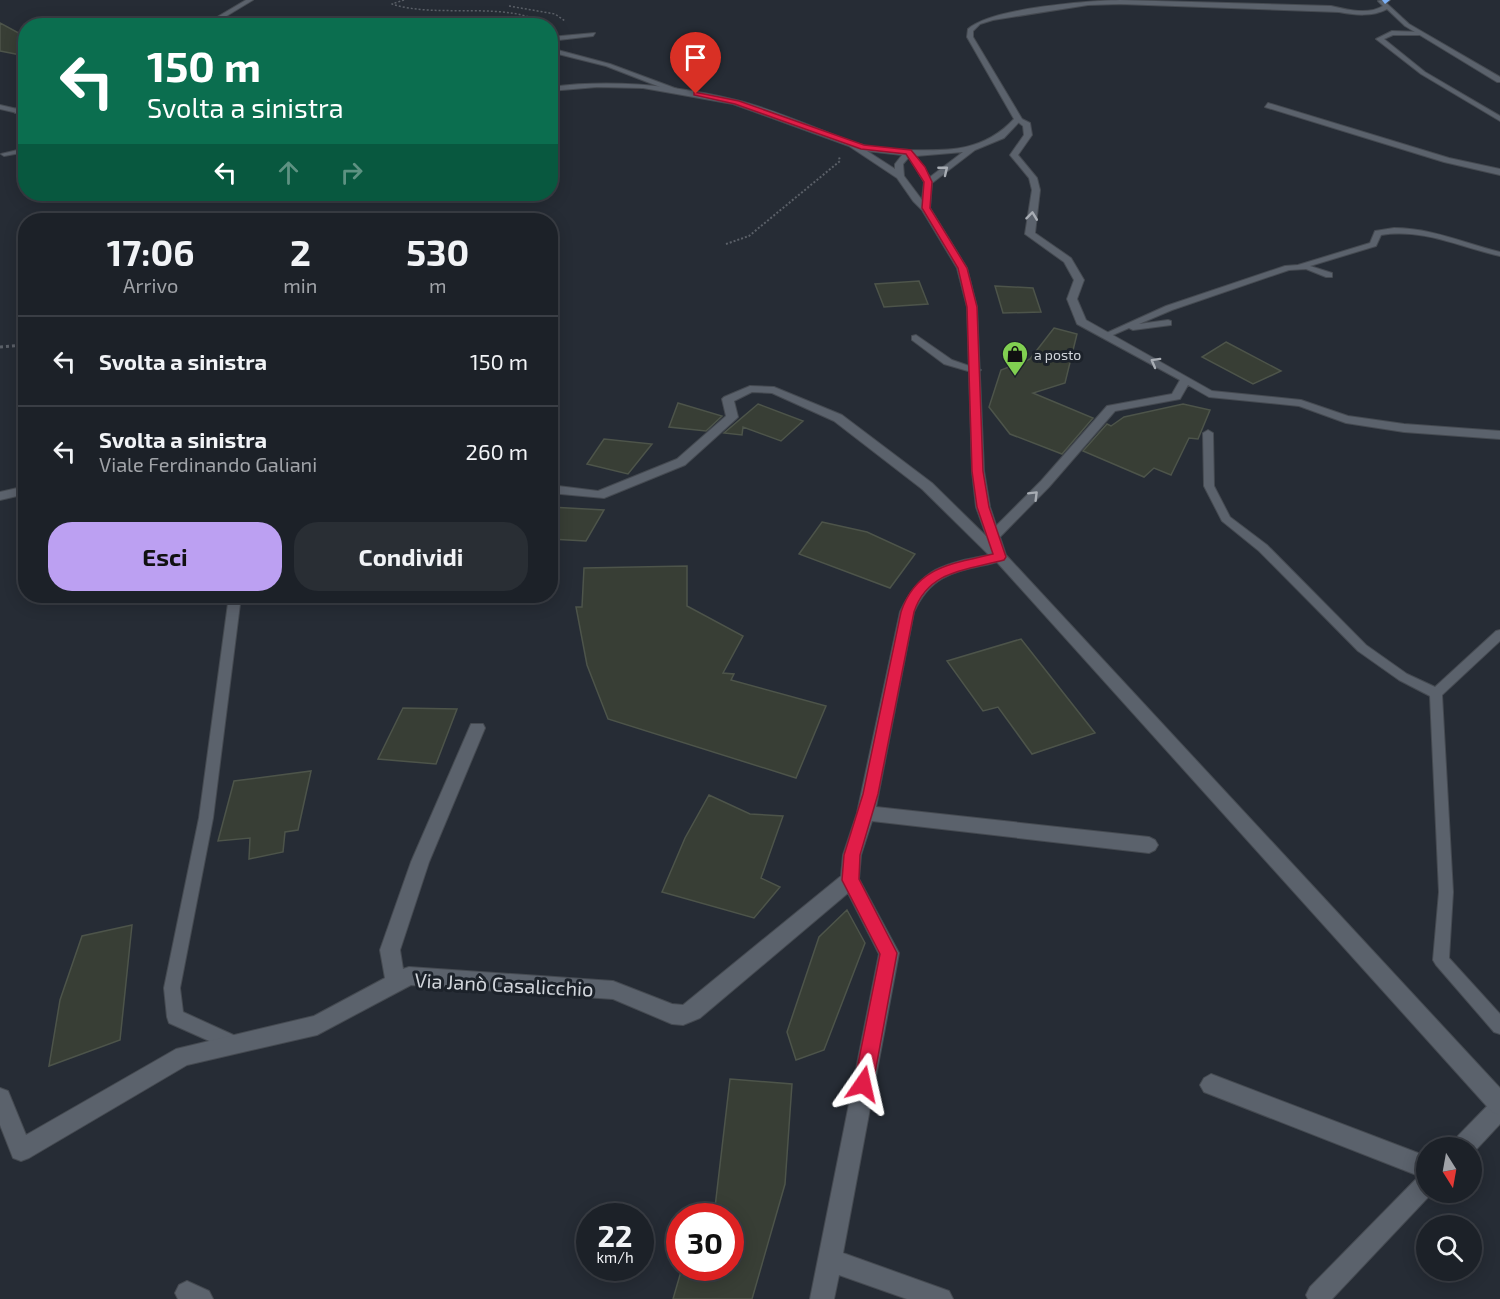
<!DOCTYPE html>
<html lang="it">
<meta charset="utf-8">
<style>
:root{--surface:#1c2128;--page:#292e34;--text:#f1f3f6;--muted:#a0a3a8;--line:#3a3e45;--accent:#bca0f2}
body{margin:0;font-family:"Exo 2",sans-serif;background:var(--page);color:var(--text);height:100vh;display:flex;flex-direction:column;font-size:22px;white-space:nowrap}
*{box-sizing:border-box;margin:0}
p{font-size:20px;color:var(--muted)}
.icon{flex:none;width:33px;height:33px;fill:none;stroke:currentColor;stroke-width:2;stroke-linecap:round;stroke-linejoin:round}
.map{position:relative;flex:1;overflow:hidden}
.details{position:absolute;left:18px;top:213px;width:540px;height:390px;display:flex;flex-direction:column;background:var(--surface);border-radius:24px;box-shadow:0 3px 15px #0003,0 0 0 2px var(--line)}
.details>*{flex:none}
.guide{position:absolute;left:18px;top:18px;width:540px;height:183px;border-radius:24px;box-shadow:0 3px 15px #0003,0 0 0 2px var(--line);background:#0b6e4f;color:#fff;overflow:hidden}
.needle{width:39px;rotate:169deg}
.fabs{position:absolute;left:1416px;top:1137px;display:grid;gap:12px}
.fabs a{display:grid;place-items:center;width:66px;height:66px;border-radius:50%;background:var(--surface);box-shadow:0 3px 15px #0003,0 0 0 2px var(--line);font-size:30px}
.speed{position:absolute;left:576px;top:1203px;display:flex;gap:12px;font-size:30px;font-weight:700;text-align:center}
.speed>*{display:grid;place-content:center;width:78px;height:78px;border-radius:50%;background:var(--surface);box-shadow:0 3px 15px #0003,0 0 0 2px var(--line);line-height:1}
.speed small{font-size:15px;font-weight:400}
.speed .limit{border:9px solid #d22;background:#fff;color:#111}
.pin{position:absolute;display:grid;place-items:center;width:51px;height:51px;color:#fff;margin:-62px -26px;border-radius:50% 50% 50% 0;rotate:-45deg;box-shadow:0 0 6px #0007}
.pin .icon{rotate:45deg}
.me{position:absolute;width:66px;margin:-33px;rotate:11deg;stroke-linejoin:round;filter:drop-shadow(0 0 4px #0008)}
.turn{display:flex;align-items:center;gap:21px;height:126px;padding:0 30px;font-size:27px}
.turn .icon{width:78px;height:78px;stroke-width:2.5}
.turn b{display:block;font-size:42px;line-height:51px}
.lanes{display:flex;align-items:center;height:57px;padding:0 30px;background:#0003;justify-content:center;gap:30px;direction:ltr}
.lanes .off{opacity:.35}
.eta{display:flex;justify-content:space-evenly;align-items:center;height:102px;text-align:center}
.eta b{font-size:36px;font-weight:700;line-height:42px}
.button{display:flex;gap:12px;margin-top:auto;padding:12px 30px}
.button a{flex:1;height:69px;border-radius:24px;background:var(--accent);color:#111;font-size:24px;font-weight:700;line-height:69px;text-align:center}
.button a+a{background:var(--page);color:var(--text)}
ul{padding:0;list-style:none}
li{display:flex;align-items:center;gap:18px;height:90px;padding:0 30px;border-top:2px solid var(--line)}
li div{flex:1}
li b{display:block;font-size:22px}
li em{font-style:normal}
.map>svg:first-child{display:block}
.building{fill:#383e35;stroke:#4d544a;stroke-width:1.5}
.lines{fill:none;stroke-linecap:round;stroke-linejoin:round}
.lane-casing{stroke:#454a51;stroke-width:2}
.street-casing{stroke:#454a51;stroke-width:2}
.secondary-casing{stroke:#454a51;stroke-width:2}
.highway-casing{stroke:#454a51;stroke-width:2}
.path-far2{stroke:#5b6068;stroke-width:1.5;stroke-dasharray:2 2;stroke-linecap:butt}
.path-far1{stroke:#5b6068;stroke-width:2;stroke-dasharray:2 2;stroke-linecap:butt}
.path{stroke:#5b6068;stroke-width:3;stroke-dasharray:3 3;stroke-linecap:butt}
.lane{fill:#5b626c;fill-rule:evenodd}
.street{fill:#5b626c;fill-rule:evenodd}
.secondary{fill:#5b626c;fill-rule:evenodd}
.highway{fill:#7cb1f7;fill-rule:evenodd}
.oneway{stroke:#a8adb4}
.route{fill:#e11d48;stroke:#92132f;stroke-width:1.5}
.labels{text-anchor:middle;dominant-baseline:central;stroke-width:6;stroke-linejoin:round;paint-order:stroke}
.far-poi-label{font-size:14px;fill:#d1d5db;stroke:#1c222a;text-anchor:start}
.near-street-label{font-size:20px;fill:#d1d5db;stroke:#1c222a}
</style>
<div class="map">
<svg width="1500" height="1299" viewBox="0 0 1500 1299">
<rect width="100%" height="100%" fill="#262c35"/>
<path class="building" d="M0 23 26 37V56L0 51Z
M919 281 928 304 884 307 875 284Z
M995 286 1033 288 1041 312 1003 313Z
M1054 328 1077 334 1065 383 1033 393 1093 418 1062 454 1010 434 989 407 1001 370 1030 359Z
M1226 342 1281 371 1253 384 1202 357Z
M678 403 722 416 706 431 669 427Z
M758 404 803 421 781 441 743 427 742 435 724 433Z
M1183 404 1210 410 1198 439 1189 438 1171 475 1154 468 1144 477 1083 451 1107 424 1111 426 1124 417Z
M604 439 652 444 628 474 587 464Z
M550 507 604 510 586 541 550 539Z
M822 522 867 532 915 554 890 588 799 554Z
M687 566V606L743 636 723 673 734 674 731 680 826 706 796 778 608 719 587 665 576 607H582L584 568Z
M1021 639 1095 733 1032 754 998 707 983 711 947 661Z
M403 708 457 709 436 764 378 759Z
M311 771 298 830 285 832 283 852 249 859 250 838 218 841 234 781Z
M709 795 750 814 783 816 761 878 780 887 754 918 662 892 685 838Z
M847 910 865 943 824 1050 796 1060 787 1032 819 937Z
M132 925 120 1040 49 1066 60 1000 82 936Z
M730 1079 792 1084 785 1184 752 1299H673L682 1268H730V1216H714Z"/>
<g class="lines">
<g class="lane-casing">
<path id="lane" d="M26 148V152L4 156 1 154Z
M1394 228C1431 228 1464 243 1500 252V256C1460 247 1423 228 1381 235L1376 246 1310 266 1332 273V277H1326L1306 269 1289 270 1172 310 1139 324 1168 320 1171 321V325L1133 330 1129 328 1106 338 1102 335 1166 306 1285 266 1298 265 1370 243 1375 231Z
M1208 430 1213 433 1214 486 1230 517 1267 545 1366 645 1407 674 1435 687 1496 631 1500 630V641L1442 695 1453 892 1449 958 1500 1014V1034L1494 1032 1436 965 1433 960 1439 892 1430 696 1399 680 1358 651 1259 551 1222 521 1204 486 1203 433Z
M229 596H241L213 818 180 988 183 1012 240 1038 242 1044 240 1050 234 1052 169 1023 167 1017 164 988 199 818Z"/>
</g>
<g class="street-casing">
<path id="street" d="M246 0H253L210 26H202Z
M1392 31 1422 32 1420 35H1393L1384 39 1425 72 1500 116V121L1421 74 1376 39Z
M595 33 593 36 550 41V37Z
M550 48 610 64 680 90 673 92 606 66 550 52Z
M1268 103 1449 158 1500 169V175L1444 162 1265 107Z
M26 104V110L15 113V109Z
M1018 117 1030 123 1032 135 1018 155 1037 178 1040 190 1035 233 1071 258 1084 280 1077 299 1086 320 1212 391 1301 400 1348 416 1404 424 1500 431V439L1404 432 1346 423 1299 406 1209 397 1188 385 1180 399 1115 411 1049 487 998 539 990 540 1007 557 1005 560C964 572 934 568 914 612L876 807 1149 837 1155 840 1158 845 1155 850 1149 853 872 821 861 855 859 879 899 953 843 1253 949 1291 953 1299H907L839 1275 834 1299H810L879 954 848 893 700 1018 683 1025 672 1024 613 999 411 985 317 1035 187 1065 29 1158 21 1161 13 1158 0 1125V1088L8 1091 26 1135 176 1049 314 1016 385 978 380 950 411 862 471 724H483L485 728 429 862 400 950 403 969 409 967 613 981 672 1004 683 1005 841 876 843 855 857 813 900 612C920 568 945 563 989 555L922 489 834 421 772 393 752 392 734 401 738 417 736 419 685 465 604 498 550 493V485L598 491 677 459 726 416 722 399 724 397 750 386 774 387 842 415 932 483 986 536 1041 481 1107 406 1172 394 1180 380 1077 324 1067 299 1074 280 1064 262 1025 234 1032 190 1029 178 1010 155 1024 135 1023 126 1014 119Z
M916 335 952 360 981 370 975 373 944 364 912 340V336Z
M26 486V494L0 500V492Z
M1211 1074 1426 1156V1192H1433L1332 1299H1308L1306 1295 1310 1287 1419 1176 1204 1092 1200 1085 1204 1078Z
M1500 1098V1124L1472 1154V1148H1451L1454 1140 1492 1101Z
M187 1281 209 1291 213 1299H178L175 1293 179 1285Z"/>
</g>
<g class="secondary-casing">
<path id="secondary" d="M1120 0 1331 6C1348 10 1368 15 1383 6L1378 1 1383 0 1409 24 1500 77V82H1497L1405 26 1387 9C1372 17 1355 15 1339 12L1120 4 1088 5 993 20 980 24 973 31V37L1022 119 1004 138 975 150 932 183 930 208 967 268 977 307 984 471 990 507 1006 555 1500 1088V1115L1492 1112 995 560 976 507 972 471 967 307 957 268 922 210 913 201 897 178 849 146 733 104 643 88 597 87 550 91V87C613 79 674 85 736 100 777 110 816 129 856 143 873 149 892 149 910 150 951 151 984 151 1014 119L967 37 968 29C992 8 1086 1 1120 0ZM867 151 902 155 895 164V169ZM963 152 930 177 916 156ZM909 157 924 182 922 200 904 176 903 164Z
M0 105 26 111V115L0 109Z"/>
</g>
<g class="highway-casing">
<path id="highway" d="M1382 0H1390L1385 4Z"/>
</g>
<path class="path-far2" d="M404 0 392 4C435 19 513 0 544 25
M509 6 555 14 565 21"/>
<path class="path-far1" d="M726 244 749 236 840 161 839 157"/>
<path class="path" d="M0 347 26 345"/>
<use href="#lane" class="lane"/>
<use href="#street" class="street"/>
<use href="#secondary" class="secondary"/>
<use href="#highway" class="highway"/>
</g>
<defs><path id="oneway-chevron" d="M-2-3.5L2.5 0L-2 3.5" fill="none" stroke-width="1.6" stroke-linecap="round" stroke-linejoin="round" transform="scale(1.5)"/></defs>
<g class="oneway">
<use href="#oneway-chevron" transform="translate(944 170) rotate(-39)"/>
<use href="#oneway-chevron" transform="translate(1032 216) rotate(-83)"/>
<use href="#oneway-chevron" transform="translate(1155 362) rotate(-151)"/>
<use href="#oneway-chevron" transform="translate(1034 495) rotate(-45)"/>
</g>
<path class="route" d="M694 92 739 101 864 145 911 150 925 167 932 182 930 208 967 268 977 307 983 471 989 507 1006 557 1004 560C967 570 928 570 914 612L878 794 860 855 859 879 897 953 873 1084 870 1091 863 1094 857 1091 854 1084 880 954 842 880 844 855 863 794 901 612C916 567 951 564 993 554L977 507 972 471 967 307 958 268 922 208 924 182 906 154 861 149 735 104 694 95Z"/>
<defs>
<g id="shop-pin" transform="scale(1.35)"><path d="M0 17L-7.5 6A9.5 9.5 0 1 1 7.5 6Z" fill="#81d051" stroke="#1c222a"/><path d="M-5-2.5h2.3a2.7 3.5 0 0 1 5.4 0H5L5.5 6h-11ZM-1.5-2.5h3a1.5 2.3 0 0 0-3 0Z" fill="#111"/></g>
</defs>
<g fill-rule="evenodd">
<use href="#shop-pin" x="1015" y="354"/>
</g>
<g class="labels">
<g class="far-poi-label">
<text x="1034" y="354">a posto</text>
</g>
<g class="near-street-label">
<text transform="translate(504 984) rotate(3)">Via Janò Casalicchio</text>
</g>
</g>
</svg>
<div class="fabs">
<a><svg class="needle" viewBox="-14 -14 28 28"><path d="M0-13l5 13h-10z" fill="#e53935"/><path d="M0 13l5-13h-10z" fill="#a0a3a8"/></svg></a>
<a><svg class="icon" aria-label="search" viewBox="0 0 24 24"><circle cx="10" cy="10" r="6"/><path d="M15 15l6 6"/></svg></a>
</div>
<div class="speed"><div>22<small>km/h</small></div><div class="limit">30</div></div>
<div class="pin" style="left:696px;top:94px;background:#d93025"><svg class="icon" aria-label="arrive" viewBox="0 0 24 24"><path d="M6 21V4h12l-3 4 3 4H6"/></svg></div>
<svg class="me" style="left:863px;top:1084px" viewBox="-20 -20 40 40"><path d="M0-17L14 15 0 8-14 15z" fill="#e11d48" stroke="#fff" stroke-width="4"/></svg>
<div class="guide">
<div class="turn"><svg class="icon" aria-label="left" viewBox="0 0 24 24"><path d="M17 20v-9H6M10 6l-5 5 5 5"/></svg><div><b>150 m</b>Svolta a sinistra</div></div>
<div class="lanes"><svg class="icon" aria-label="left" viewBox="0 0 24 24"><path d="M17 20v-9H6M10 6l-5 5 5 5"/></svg><svg class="icon off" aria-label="ahead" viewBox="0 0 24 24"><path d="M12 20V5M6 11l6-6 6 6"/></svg><svg class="icon off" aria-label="right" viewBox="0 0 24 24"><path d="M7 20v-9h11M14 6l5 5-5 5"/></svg></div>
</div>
<section class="details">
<div class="eta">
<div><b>17:06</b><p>Arrivo</p></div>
<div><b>2</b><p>min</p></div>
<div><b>530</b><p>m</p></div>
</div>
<ul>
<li><svg class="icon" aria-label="left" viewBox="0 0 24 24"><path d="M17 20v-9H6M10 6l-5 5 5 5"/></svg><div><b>Svolta a sinistra</b></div><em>150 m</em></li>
<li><svg class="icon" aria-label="left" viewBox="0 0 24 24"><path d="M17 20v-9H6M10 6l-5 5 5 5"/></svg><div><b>Svolta a sinistra</b><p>Viale Ferdinando Galiani</p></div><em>260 m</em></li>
</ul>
<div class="button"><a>Esci</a><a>Condividi</a></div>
</section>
</div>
